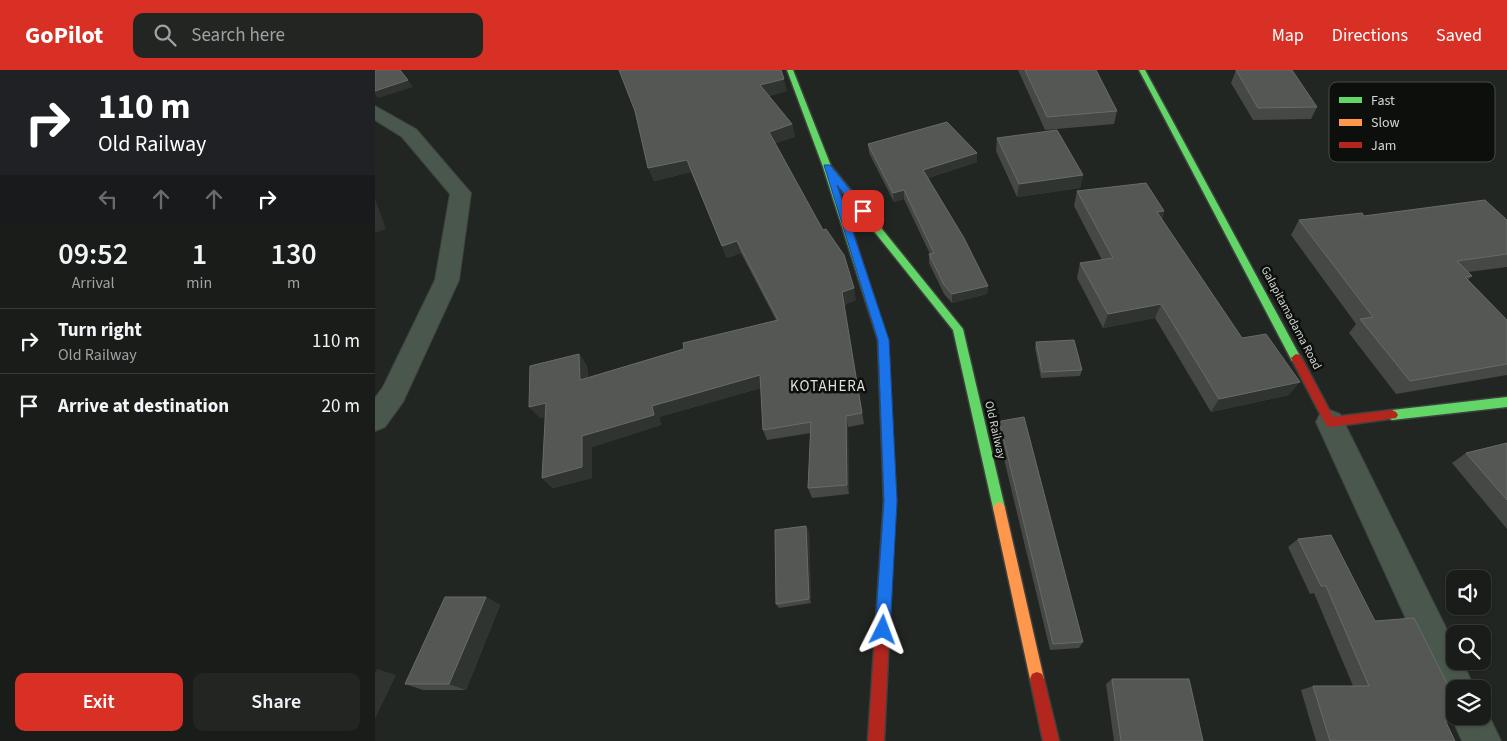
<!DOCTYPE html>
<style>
:root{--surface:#1a1c1a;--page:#232523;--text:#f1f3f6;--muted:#9fa1a2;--line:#383a39;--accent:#d93025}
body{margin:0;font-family:"Source Sans 3",sans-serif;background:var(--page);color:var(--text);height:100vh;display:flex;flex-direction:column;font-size:19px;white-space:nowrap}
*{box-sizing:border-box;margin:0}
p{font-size:16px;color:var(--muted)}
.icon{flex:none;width:28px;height:28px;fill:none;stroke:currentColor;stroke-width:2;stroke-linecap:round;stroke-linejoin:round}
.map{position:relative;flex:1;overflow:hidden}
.details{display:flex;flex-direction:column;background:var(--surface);width:375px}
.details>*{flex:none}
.guide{background:#202124;color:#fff;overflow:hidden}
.fabs{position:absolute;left:1071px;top:500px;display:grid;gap:10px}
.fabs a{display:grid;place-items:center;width:45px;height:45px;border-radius:10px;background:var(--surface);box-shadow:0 1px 4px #0004,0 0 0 1px var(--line);font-size:25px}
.pin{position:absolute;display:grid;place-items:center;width:42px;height:42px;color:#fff;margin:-21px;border-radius:10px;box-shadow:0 2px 8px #0006}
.me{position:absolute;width:55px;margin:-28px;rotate:3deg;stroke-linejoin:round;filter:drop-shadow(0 0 4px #0008)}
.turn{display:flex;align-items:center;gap:18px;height:105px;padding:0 15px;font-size:22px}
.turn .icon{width:65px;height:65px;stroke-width:2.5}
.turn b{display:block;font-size:35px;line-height:42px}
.lanes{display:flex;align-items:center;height:48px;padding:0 15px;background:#0003;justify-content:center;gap:25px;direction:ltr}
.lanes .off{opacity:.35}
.eta{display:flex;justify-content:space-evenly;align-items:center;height:85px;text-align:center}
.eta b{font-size:30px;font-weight:600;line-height:35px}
.cta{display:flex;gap:10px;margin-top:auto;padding:10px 15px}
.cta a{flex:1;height:58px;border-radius:10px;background:var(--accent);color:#fff;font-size:20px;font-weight:600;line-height:58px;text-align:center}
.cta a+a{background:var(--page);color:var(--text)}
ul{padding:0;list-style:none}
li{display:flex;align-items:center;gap:15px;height:65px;padding:0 15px;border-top:1px solid var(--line)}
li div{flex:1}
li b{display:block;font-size:19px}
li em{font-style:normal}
header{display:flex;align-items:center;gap:30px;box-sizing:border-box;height:70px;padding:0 25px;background:var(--accent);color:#fff}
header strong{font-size:24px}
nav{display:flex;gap:28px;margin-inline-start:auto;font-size:18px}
.search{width:350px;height:45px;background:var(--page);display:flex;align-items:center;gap:12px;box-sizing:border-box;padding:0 18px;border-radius:10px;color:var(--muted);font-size:19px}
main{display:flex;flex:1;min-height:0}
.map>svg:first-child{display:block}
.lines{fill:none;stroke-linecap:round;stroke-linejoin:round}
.street-casing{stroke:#3f413f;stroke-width:2}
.fast-casing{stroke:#3f413f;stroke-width:3}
.slow-casing{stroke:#3f413f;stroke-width:3}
.jam-casing{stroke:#3f413f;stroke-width:3}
.street{fill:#4a574c;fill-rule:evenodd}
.fast{fill:#63d668;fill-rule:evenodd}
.slow{fill:#ff974d;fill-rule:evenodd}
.jam{fill:#b3261e;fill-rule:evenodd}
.wall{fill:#454845}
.shaded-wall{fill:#303430}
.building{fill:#545754;stroke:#686b68}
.route{fill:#1a73e8;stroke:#114b97}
.labels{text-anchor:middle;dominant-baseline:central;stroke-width:5;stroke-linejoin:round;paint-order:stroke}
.street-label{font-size:12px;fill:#d2d6d2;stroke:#0c0f0c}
.quarter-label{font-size:15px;letter-spacing:1px;fill:#dce5dd;stroke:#0c0f0c}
.key{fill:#0c0f0c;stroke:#474b47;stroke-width:1}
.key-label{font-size:14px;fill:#d2d6d2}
</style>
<header>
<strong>GoPilot</strong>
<div class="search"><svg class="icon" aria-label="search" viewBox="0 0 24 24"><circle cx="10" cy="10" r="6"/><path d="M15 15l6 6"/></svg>Search here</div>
<nav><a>Map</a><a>Directions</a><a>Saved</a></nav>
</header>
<main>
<section class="details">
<div class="guide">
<div class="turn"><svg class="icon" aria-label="right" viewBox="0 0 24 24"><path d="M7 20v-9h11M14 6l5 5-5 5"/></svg><div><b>110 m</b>Old Railway</div></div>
<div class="lanes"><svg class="icon off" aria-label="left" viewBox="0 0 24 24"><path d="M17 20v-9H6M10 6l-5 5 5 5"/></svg><svg class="icon off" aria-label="ahead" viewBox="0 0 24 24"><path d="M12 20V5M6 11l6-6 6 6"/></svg><svg class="icon off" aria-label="ahead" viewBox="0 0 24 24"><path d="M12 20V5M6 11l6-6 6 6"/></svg><svg class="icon" aria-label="right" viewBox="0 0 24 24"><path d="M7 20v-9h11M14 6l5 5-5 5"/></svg></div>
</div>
<div class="eta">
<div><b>09:52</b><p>Arrival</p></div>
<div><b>1</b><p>min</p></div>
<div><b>130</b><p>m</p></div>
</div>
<ul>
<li><svg class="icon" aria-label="right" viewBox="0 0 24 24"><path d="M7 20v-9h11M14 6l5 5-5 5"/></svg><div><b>Turn right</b><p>Old Railway</p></div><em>110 m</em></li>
<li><svg class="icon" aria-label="arrive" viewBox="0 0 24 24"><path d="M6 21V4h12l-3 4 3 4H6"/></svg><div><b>Arrive at destination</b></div><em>20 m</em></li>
</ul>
<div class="cta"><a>Exit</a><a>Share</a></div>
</section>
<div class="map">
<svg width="1132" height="671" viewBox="0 0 1132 671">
<rect width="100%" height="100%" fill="#222622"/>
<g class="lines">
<g class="street-casing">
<path id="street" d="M0 36 41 59 96 123 84 210 28 332 10 357 0 361V328L8 317 60 210 75 124 27 67 0 50Z
M955 340 965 344 1080 576V591H1087L1100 619H1080V636L1069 632 941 352 945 344Z
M1108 633 1126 671H1087L1076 646 1080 637V646H1108Z"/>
</g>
<g class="fast-casing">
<path id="fast" d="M412 0H418L456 96 588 259 630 438 628 442 624 444 620 442 618 438 578 260 462 115 513 270 521 431 519 460 518 464 513 466 508 464 507 460 509 431 503 270 448 97Z
M764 0H770L926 288 925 291H917Z
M1132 327V337L1017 350 1013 348 1011 345 1013 342 1017 340Z"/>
</g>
<g class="slow-casing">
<path id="slow" d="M624 432 628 434 630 438 669 609 667 614 662 616 657 614 655 609 618 438 620 434Z"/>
</g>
<g class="jam-casing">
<path id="jam" d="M921 284 925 285 958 347 1017 340 1021 342 1023 345 1021 348 955 357 951 355 916 288Z
M513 454 518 456 519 460 509 671H493L507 460 508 456Z
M662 602 667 604 669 609 684 671H668L655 609 657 604Z"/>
</g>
<use href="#street" class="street"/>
<use href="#fast" class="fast"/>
<use href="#slow" class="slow"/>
<use href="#jam" class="jam"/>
</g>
<path class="wall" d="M643 0H721L742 41 739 54 670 60Z
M861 0 942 37 936 49 878 50 856 13Z
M412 21 394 26 417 54 420 67 400 73 481 230 469 235 489 354 473 357 474 424 437 428 433 418 436 363 392 370 388 360 386 318 284 347 286 355 217 377V408L178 418 167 408 170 347 165 348 204 284 212 296 213 308 401 250 366 183 352 188 316 102 279 111 260 41Z
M622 68 708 105 705 118 642 127 621 81Z
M493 74 602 92 553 108 613 216 612 224 577 233 569 224 554 193V184H555L529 129 519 132 494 83Z
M702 121 789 141 787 149 867 268 914 325 836 342 780 248 728 258 702 208 705 193 727 190 699 136Z
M924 150H1132V197L1093 202 1097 206 1093 210 1132 250V305L1021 324 974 263 981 254 916 165Z
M661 272 707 300 705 306 666 308 660 278Z
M625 354 708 572 704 578 675 580 623 364Z
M1132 373V459L1077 393 1091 383Z
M434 461 436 533 404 538 401 534Z
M923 469 1090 649 1071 653 1080 671H941L926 620 938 616H978L939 523 935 524 913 477Z
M111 527 125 535 91 620H48L30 614Z
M737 609 828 671H739L731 614Z"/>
<path class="shaded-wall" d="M409 9 412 21 388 27 385 15Z
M33 10 38 17 3 28 0 24V21Z
M417 54 420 67 397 74 394 62Z
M602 83V92L549 109 548 100Z
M312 90 316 102 279 111 273 98Z
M708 105 705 118 642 127 644 114Z
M529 120V129L519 132 518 123Z
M0 129 11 159 0 163Z
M789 141 784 156 782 142Z
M362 171 366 183 352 188 347 176Z
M613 216 612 224 577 233V224Z
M479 218 481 230 469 235 489 354 467 222Z
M786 234 780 248 728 258 733 244Z
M204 284 212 296 214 322 205 310Z
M385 305 389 317 284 347 286 355 217 377V408L178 418 167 408 207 366 277 336Z
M925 312 914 325 836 342 844 329Z
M171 333 181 344 165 348 154 337Z
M471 346 473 357 474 424 472 415Z
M431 456 434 461 436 533 434 529Z
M111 527 125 535 91 620 74 614Z
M2 599 21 605 0 649V603Z"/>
<path class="building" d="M0 0H25L33 10 0 21Z
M244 0H406L409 9 385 15 417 54 394 62 448 160 451 159 469 185 479 218 467 222 487 343 471 346 472 415 433 418 436 352 388 360 385 305 277 336 279 345 207 366V397L167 408 171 333 154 337 155 296 204 284 205 310 309 279 308 273 403 250 362 171 347 176 312 90 273 98 260 41Z
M650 0H721L742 41 672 47Z
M861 0H917L942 37 883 38Z
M572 52 602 83 548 100 589 168 613 216 577 224 569 215 554 184 559 183 529 120 518 123 493 74Z
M682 60 708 105 644 114 622 68Z
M771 113 789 141 782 142 867 268 891 264 925 312 844 329 786 234 733 244 705 193 738 188 702 121Z
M1110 130 1132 150V184L1082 191 1097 206 1090 207 1132 250V294L1035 311 985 249 998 247 924 150 987 143 989 146Z
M699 270 707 300 667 302 661 272Z
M649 347 708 572 678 574 625 354 626 351Z
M1132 373V430L1091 383Z
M431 456 434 529 401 534 400 460Z
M956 465 1000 551 1039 548 1080 629V646H1089L1090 649 1070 650 1080 671H955L938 616H994L951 516H946L923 469Z
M70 527H111L74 614H30Z
M737 609H814L828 671H746Z"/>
<path class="route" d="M449 95H455L492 141 485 143 462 115 514 270 522 431 515 560 513 565 508 567 502 565 500 560 509 431 503 270Z"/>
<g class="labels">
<g class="street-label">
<text transform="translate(916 248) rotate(62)">Galapitamadama Road</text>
<text transform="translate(620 360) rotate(77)">Old Railway</text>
</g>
<g class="quarter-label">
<text x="453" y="316">KOTAHERA</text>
</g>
</g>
<rect x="954" y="12" width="166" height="80" rx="8" class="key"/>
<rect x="964" y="27" width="23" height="6" fill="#63d668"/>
<rect x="964" y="49" width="23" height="7" fill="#ff974d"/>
<rect x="964" y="72" width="23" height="6" fill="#b3261e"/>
<g class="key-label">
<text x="996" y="35">Fast</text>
<text x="996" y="57">Slow</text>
<text x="996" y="80">Jam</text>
</g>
</svg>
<div class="fabs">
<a><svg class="icon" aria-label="sound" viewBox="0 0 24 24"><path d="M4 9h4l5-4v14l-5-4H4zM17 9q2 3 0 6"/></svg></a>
<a><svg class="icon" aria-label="search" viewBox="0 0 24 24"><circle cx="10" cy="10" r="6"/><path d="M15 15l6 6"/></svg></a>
<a><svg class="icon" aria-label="layers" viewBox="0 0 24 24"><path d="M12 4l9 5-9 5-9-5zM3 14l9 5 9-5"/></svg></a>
</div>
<div class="pin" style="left:488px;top:141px;background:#d93025"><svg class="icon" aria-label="arrive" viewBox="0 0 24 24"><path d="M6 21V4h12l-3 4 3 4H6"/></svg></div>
<svg class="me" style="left:508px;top:560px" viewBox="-20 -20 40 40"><path d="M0-17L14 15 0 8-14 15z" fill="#1a73e8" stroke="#fff" stroke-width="4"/></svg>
</div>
</main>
